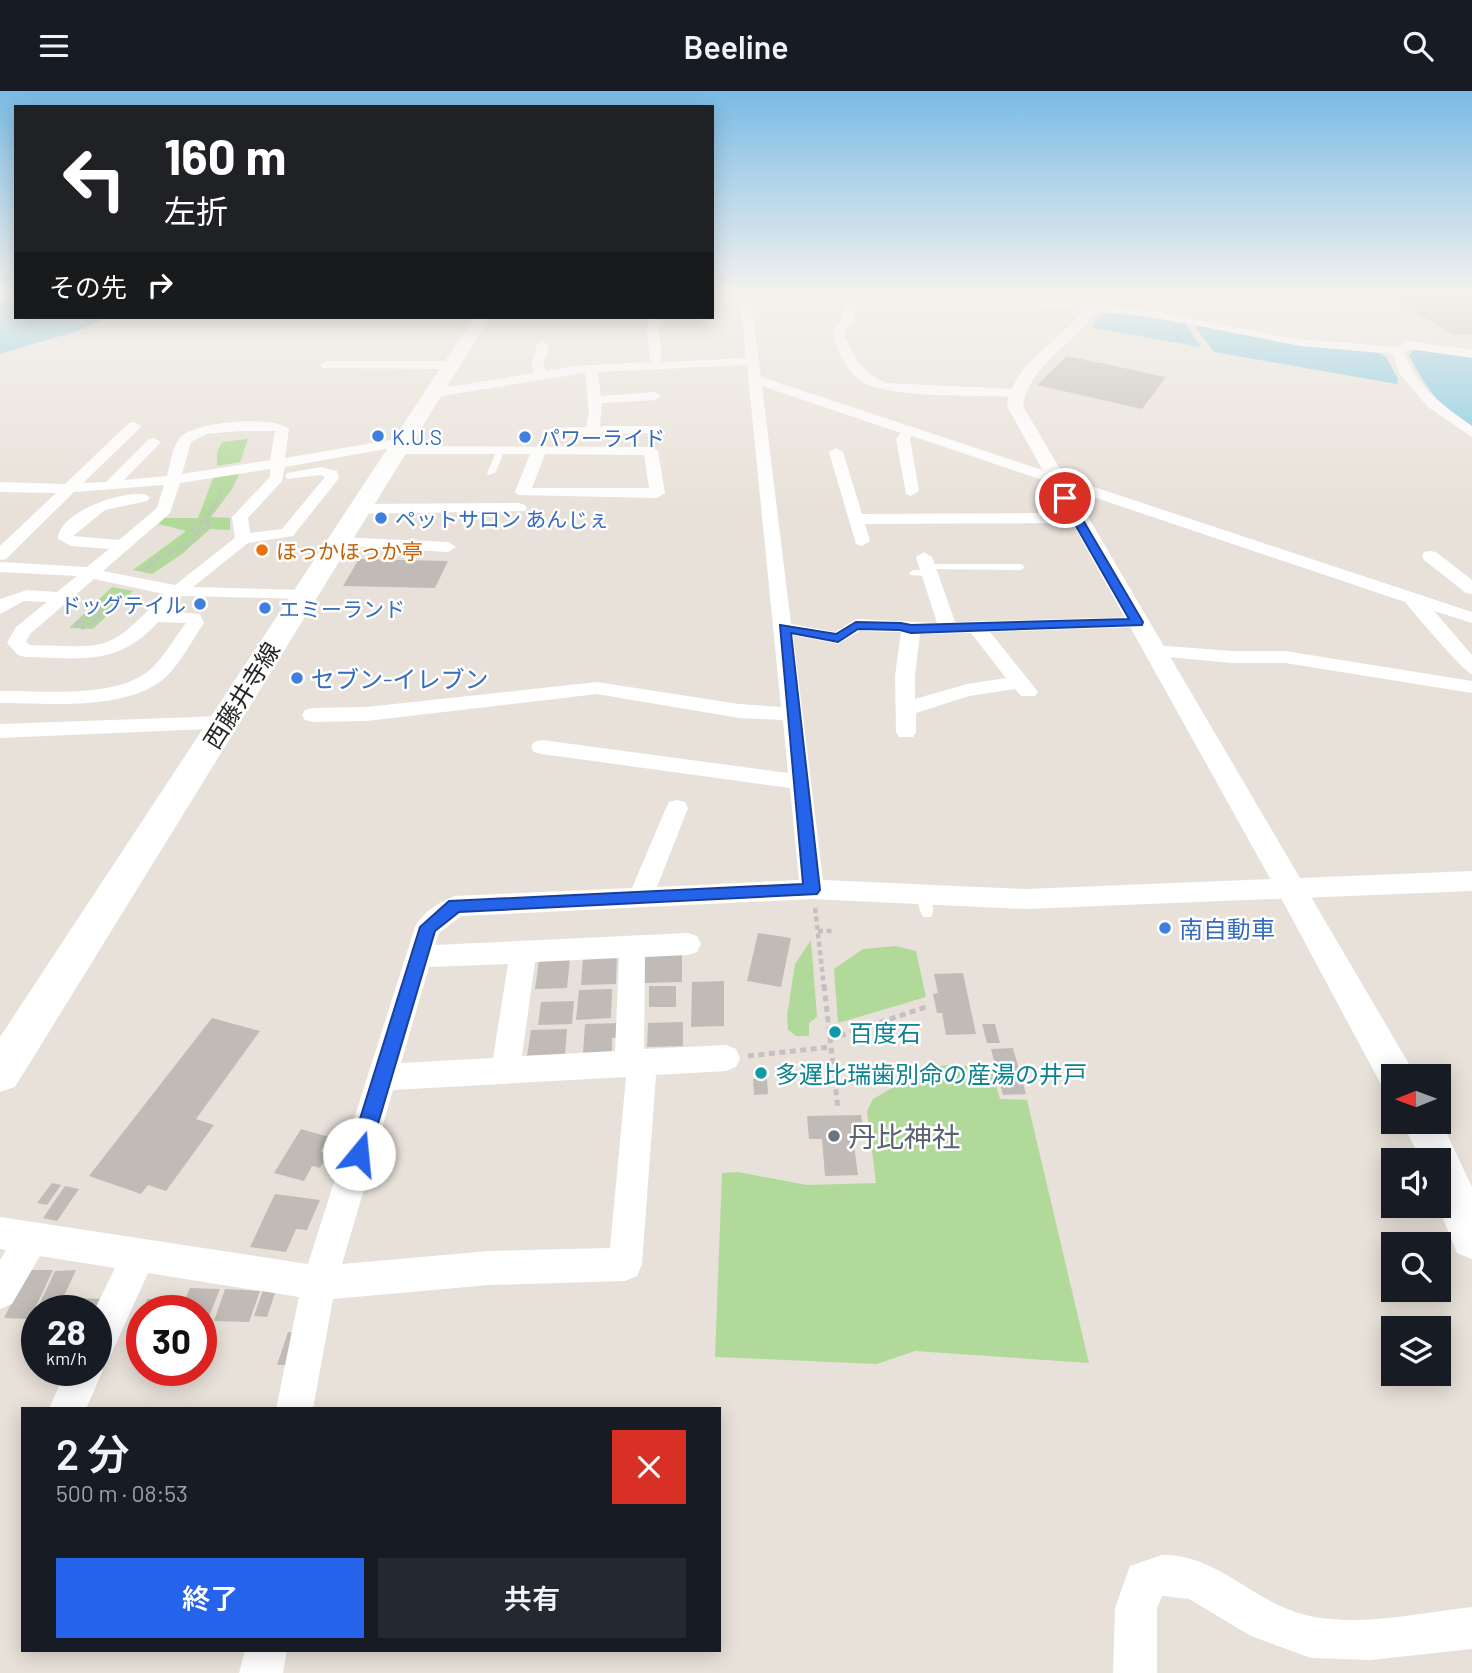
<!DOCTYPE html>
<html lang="ja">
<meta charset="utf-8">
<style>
:root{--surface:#171b24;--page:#242831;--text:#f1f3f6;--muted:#9ea1a6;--accent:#2563eb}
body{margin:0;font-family:Barlow,"Noto Sans JP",sans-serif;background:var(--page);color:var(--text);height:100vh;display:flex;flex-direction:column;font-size:26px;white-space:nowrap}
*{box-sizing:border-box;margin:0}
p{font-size:23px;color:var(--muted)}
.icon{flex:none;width:38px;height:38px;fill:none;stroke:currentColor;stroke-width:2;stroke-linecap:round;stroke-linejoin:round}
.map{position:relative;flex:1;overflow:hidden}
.sheet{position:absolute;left:21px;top:1316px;width:700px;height:245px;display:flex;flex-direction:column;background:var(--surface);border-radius:0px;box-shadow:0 4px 18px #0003}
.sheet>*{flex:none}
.guide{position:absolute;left:14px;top:14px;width:700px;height:214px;border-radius:0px;box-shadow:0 4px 18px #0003;background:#202124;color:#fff;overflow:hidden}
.needle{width:46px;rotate:269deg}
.tools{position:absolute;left:1381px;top:973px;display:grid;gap:14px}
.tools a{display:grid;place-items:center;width:70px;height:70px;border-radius:0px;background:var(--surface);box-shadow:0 4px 18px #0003;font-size:35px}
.speed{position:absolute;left:21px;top:1204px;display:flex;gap:14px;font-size:35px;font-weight:700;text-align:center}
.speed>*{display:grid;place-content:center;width:91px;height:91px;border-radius:50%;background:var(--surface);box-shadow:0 4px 18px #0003;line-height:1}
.speed small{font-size:18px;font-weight:400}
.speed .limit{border:10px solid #d22;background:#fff;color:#111}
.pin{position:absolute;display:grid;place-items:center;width:60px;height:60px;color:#fff;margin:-30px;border:4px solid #fff;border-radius:50%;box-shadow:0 2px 7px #0007}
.me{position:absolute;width:77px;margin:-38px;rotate:17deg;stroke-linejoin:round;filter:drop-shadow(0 0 5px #0008)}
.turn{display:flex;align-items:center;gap:24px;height:147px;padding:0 35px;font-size:32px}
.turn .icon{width:91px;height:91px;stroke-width:2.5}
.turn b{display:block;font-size:49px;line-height:60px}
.then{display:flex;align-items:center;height:66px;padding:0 35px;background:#0003;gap:14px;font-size:26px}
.round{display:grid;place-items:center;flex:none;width:74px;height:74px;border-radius:0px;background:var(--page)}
.summary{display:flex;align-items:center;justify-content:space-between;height:119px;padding:0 35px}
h1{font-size:42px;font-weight:600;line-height:52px}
.action{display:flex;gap:14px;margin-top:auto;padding:14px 35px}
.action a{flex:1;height:80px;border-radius:0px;background:var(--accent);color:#fff;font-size:28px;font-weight:600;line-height:80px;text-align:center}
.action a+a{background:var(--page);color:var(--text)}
header{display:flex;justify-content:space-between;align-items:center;height:91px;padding:0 35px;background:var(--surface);font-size:32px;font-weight:600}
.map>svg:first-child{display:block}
.green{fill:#b1da9a}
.water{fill:#75c6e1}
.building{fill:#c0bbb6}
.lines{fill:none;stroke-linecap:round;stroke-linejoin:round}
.path-far3{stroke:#c2c2c2;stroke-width:2.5;stroke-dasharray:3.5 2;stroke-linecap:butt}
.path-far2{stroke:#c2c2c2;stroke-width:3.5;stroke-dasharray:4.5 2.5;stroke-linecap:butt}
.path-far1{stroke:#c2c2c2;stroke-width:4.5;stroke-dasharray:5 3.5;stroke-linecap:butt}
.path{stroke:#c2c2c2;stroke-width:5;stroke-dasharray:6 4.5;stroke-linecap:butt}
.service{fill:#fff;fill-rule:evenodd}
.minor{fill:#fff;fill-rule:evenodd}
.tertiary{fill:#fff;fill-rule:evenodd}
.secondary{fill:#fff;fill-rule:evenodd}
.route{fill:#2563eb;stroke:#184099;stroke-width:2}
.shop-dot{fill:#3f7fe0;stroke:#fff;stroke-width:2.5}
.food-dot{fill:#e8710a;stroke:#fff;stroke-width:2.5}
.culture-dot{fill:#0f9aa8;stroke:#fff;stroke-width:2.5}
.worship-dot{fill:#6b7280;stroke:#fff;stroke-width:2.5}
.labels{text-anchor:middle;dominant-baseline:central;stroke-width:5;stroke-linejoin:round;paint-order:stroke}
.far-shop-label{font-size:21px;fill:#366cbe;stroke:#fff;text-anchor:start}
.far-food-label{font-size:21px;fill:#c56008;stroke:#fff;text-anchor:start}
.shop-label{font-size:24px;fill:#366cbe;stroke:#fff;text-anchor:start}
.street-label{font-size:24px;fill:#262626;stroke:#fff}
.culture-label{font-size:24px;fill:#0d838f;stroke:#fff;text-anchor:start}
.near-worship-label{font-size:28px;fill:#5b616d;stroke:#fff;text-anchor:start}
</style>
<header><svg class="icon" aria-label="menu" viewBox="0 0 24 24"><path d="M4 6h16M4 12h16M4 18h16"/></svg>Beeline<svg class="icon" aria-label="search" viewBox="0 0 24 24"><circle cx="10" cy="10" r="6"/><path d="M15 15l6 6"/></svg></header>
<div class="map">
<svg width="1472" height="1582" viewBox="0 0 1472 1582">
<rect width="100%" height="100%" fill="#e8e1d9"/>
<path class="green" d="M248 348 240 371 217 375V361L222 351Z
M240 381 232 398 211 426 230 427V439L210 438 182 463 152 483 133 479 186 440 159 433 164 427H198L214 385Z
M112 496 133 500 93 538 69 537Z
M811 849 817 926 809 932V945H796L788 939 787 925 795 873Z
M895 855 916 860 926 906 838 932 834 878 863 858Z
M948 974 991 976 1000 1008 1027 1009 1089 1272 915 1260 877 1273 715 1266 722 1082 738 1081 807 1094 876 1092 867 1020 873 1008 894 996 911 978Z"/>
<path class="water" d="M0 201H16V226H109L77 240 0 263Z
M1107 221 1184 231 1201 256 1092 237 1101 222Z
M1197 234 1300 255 1379 262 1386 266 1398 288 1397 293 1214 261 1195 236Z
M1415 259 1472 266V337C1441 319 1425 295 1409 264Z"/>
<path class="building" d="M1472 204V243L1453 244 1391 206Z
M1067 265 1166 286 1142 318 1037 294Z
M359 468 448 470 435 497 343 495Z
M758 842 791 847 781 896 747 890Z
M682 862V891L644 892 645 863Z
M617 864 616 893 581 894 583 866Z
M570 868 567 897 535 898 539 869Z
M963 882 976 943 946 944 942 922H937L933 903 938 902 934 883Z
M724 890V935L691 936 692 891Z
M649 895H676V916H649Z
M612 898 611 927 576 929 579 899Z
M574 910 572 933 538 934 541 911Z
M212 927 260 940 196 1028 214 1034 166 1100 148 1094 141 1103 89 1085Z
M683 931V955L647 956 648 932Z
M619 932 618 947H612V962H583L585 933Z
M982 933H995L1000 952H987Z
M567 938 565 964 527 965 531 939Z
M1013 957 1026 1003 1003 1004 991 958Z
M753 988H767L768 1003 754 1004Z
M861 1024 865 1046 853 1047 858 1084 825 1085 822 1048H809L807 1025Z
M301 1038 329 1046 321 1060 328 1063 320 1077 312 1075 304 1090 274 1082Z
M52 1092 61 1094 47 1114 37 1112Z
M65 1095 79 1098 57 1130 43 1127Z
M275 1103 320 1109 307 1139 296 1138 286 1161 250 1156Z
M28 1179H53L30 1228 4 1227Z
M76 1179 57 1220H37V1228L33 1227 55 1180Z
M190 1197 220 1198 201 1245V1220H180Z
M225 1198 260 1200 249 1231 214 1230Z
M263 1199H276L267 1226 254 1225Z
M69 1207 105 1208 96 1220H63Z
M147 1208H179L174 1220H143Z
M142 1222V1247H131Z
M288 1241 299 1242 288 1274H277Z"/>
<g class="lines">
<path class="path-far3" d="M204 430 220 405 222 396
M207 430 210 433 202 439 190 438 195 432Z
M157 468 189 452 199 439"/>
<path class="path-far2" d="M146 478 160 466
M97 523 99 527 83 537 76 533 122 506"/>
<path class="path-far1" d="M815 817 824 896
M818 840H834"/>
<path class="path" d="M824 894 838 1018
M830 948 929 915
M748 965 831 956"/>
<path class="service" d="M501 357 505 359 495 382 488 384 487 382 497 359Z
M927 473H1021L1025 476 1021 479 924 478 923 476Z
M913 479H929L933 482 929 485 910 484 909 482Z
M924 799 928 801C932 807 935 819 931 826H923C919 819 916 807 920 801Z"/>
<path class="minor" d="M740 201H750L761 286 1472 521V532L1434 520 1472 564V583C1464 581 1414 522 1405 511L912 345 910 348 919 400 911 405 906 403 896 348 901 342 762 295 791 533 835 541 856 528 937 532 916 466 924 461 932 466 955 531 1137 526 1146 531 1137 536 990 541 1035 597 1038 601 1035 605H1021L1015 598 969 605 916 622V641L913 646H899L896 641 895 585 901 541 860 540 838 553 793 544 823 789 1025 798 1472 780V800L1025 818 812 808 461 825 439 842 435 854 688 842 697 845 701 853 697 861 688 864 645 866 644 958 726 954 736 958 740 967 736 976 726 980 656 984 642 1173 637 1185 625 1190 489 1194 333 1208 313 1318H276L299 1206 148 1182 109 1268 100 1271 103 1279 86 1318H49L66 1279H96L94 1220 115 1177 40 1165 12 1213 0 1218V1169L6 1159 0 1158V1126L308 1173 415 836C422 822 441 810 455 805L632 797 666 717 669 711 677 709 685 711 688 717 657 796 799 789 790 697 542 663 534 661 531 656 534 651 542 649 788 682 783 629 739 627 597 603 367 630 312 631 305 629 302 624 305 619 312 617 367 616 597 591 739 613 781 616 747 274 598 281 601 305 655 301 661 305 655 309 602 312 600 335H659L661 338 654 342 547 344 545 341 552 337 586 336 589 321 585 282 435 306 429 302 435 298 534 282 531 273 537 254 543 250 549 254 543 273 546 280 573 275 650 271 647 238 650 226H661L659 238 662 271 746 267ZM971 542 1006 587 967 593 915 608V585L920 543ZM619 867 615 960 522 965 535 871ZM508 873 493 967 401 972 429 876ZM626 986 610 1157 489 1160 342 1173 393 999Z
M844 201H854L855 226 844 241C851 265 864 282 886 292L1015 298 1021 302 1015 306C983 304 880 308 858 288 846 278 836 256 832 241L843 226Z
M947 201H977L1141 218 1296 248 1396 256 1409 250 1472 259V267L1411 258 1404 261C1416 296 1444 315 1472 335V346L1428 316 1399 282 1393 263 1296 254 1141 224 1092 221 952 204Z
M326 270H452L458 274 452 278 322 277 320 274Z
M134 331 141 335 139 338 83 392 106 391 149 348 154 347 161 351 124 389 167 385C170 374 172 357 179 348 191 330 274 324 289 338L285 367 402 347 409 351 404 355 651 356 658 360 665 402 657 407 518 404 515 401 530 363H397L392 362 391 357 285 376 282 390 248 427 250 442 282 438 325 386 321 384 287 388 285 385 287 382 321 376 337 380 339 387 293 445 248 452 193 496 305 499 314 504 311 508 182 505 168 520 200 523 204 532C192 549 182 570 167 585 129 621 48 612 0 612V600C45 599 119 609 153 576 166 563 175 546 186 532L158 531C118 576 80 567 25 566L18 564 7 552 16 536 47 511 24 510 0 523V508L27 499 57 501 77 485 0 481V471L87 476 109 458 71 455 58 448C58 421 124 398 147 404L150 407 147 410 105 419 73 445 119 449 157 417 164 394 74 401 6 468 0 469V455L56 402 0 401V391L65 393 129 332ZM239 340H275L270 369 182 383 191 351 207 343ZM545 363 644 364 649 397H532ZM270 378V386L232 426 235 447 175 494 103 480 170 422 180 392ZM94 488 164 503C107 562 111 556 30 554L26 551 30 543Z
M836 357 843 361 862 423 1077 422 1085 427 1077 432 865 433 870 450 862 455 856 453 829 361Z
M519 412 525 414 527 417 525 420 359 423 351 418 359 413Z
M338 446 448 451 456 456 448 461 332 454 330 451 332 448Z
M1430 460 1436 461 1472 489V503L1466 502 1424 469 1422 465 1424 461Z
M1154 554 1232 560H1285L1472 590V602L1285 572H1232L1147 564 1144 560 1147 556Z
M223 625 230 627 233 632 230 637 0 647V633Z
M1162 1464C1214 1463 1248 1505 1295 1521 1350 1539 1416 1522 1472 1516V1558L1371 1569 1311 1567 1251 1545 1189 1508 1162 1505 1157 1517V1582H1113L1115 1517 1130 1475Z
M245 1559H287L283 1582H239Z"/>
<path class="tertiary" d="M1079 201H1093L1100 216C1078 250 1029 273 1023 315L1409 973 1415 985H1393V1001L1383 997 1281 807 1007 315C1013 270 1062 251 1086 216Z
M1438 1024 1472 1096V1168L1457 1162 1438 1115V1069H1421L1402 1031H1438Z"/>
<path class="secondary" d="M474 226H490L15 996 0 1001V946Z"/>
</g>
<linearGradient id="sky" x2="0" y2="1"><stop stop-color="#7abbe5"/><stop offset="0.48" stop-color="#f5f2ee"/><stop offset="1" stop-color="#f5f2ee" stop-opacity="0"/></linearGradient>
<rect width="1472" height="422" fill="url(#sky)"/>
<path class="route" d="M1065 404 1070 407 1143 531 1142 534 911 542 900 539 858 538 838 551 791 542 820 799 817 803 459 821 435 840 369 1063 366 1070 359 1073 351 1070 349 1063 420 836 449 810 803 793 780 534 836 543 856 531 901 532 911 534 1129 528 1060 407Z"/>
<g class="shop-dot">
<circle cx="378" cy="345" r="7"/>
<circle cx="525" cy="346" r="7"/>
<circle cx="381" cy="427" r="7"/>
<circle cx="200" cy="513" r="7"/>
<circle cx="265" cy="517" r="7"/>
<circle cx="297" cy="587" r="7"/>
<circle cx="1165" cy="837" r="7"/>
</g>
<circle class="food-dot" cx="262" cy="459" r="7"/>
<g class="culture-dot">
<circle cx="835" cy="941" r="7"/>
<circle cx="761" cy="982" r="7"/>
</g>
<circle class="worship-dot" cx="834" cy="1045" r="7"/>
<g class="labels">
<g class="far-shop-label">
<text x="392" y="345">K.U.S</text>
<text x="539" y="346">パワーライド</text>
<text x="395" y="427">ペットサロン あんじぇ</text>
<text x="186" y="513" text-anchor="end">ドッグテイル</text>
<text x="279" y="517">エミーランド</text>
</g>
<g class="far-food-label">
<text x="276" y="459">ほっかほっか亭</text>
</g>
<g class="shop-label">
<text x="311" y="587">セブン-イレブン</text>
<text x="1179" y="837">南自動車</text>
</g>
<g class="street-label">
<text transform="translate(241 604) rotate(-58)">西藤井寺線</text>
</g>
<g class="culture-label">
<text x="849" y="941">百度石</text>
<text x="775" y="982">多遅比瑞歯別命の産湯の井戸</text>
</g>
<g class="near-worship-label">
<text x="848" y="1045">丹比神社</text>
</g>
</g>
</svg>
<div class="tools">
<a><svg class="needle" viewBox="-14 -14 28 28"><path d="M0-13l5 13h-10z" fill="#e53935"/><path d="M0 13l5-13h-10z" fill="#9ea1a6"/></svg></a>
<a><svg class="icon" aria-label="sound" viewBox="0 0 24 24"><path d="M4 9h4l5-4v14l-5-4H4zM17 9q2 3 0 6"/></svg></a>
<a><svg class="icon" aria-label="search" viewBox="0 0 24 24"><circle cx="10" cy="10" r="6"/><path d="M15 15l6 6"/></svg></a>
<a><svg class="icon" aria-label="layers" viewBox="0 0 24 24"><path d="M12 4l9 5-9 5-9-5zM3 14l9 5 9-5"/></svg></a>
</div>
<div class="speed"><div>28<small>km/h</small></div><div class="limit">30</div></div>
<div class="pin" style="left:1065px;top:407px;background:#d93025"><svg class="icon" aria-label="arrive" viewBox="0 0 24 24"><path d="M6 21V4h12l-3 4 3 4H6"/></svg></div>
<svg class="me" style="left:359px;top:1063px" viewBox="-20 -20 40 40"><circle r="19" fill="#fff"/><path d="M0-13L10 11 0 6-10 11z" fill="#2563eb"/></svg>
<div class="guide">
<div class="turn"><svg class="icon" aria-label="left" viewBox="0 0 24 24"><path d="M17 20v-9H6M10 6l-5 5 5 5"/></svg><div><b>160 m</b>左折</div></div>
<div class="then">その先<svg class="icon" aria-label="right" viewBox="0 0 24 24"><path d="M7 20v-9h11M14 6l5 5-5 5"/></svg></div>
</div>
<section class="sheet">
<div class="summary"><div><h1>2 分</h1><p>500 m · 08:53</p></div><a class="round" style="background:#d93025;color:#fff"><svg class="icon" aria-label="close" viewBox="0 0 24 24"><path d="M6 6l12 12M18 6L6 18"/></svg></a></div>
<div class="action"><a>終了</a><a>共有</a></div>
</section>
</div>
